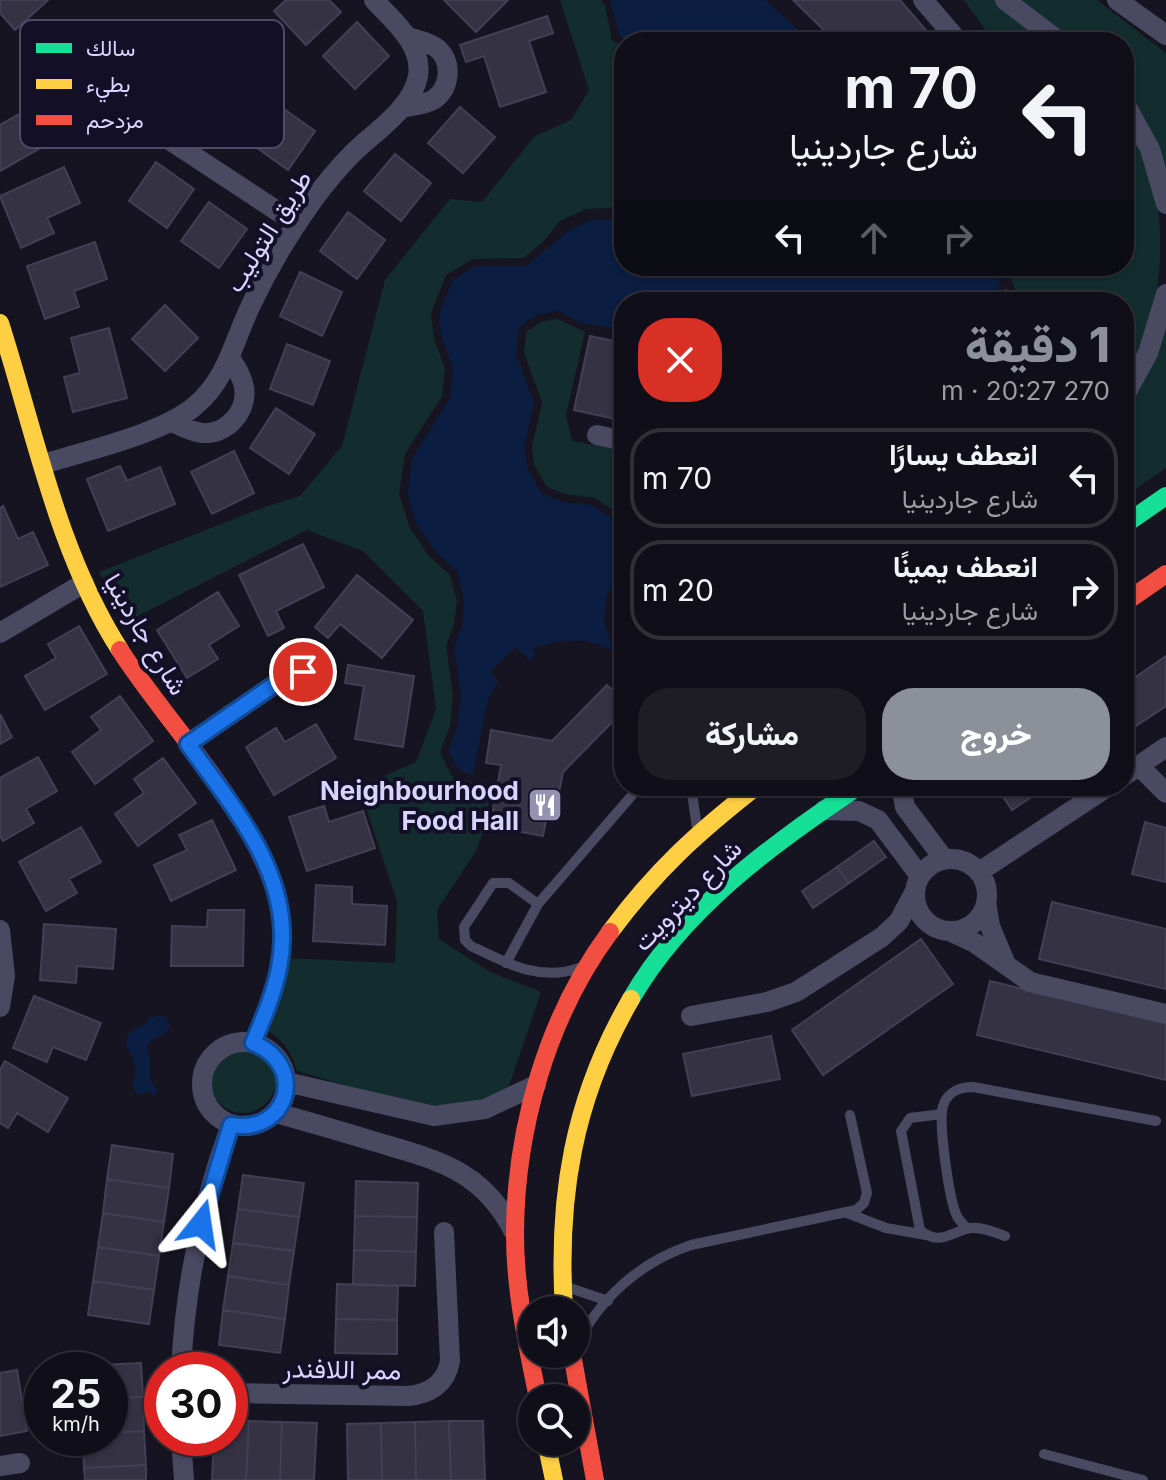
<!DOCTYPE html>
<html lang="ar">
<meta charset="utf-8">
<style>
:root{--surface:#100f19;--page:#1e1d26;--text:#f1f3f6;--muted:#9c9ca2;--line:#302f38;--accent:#8c9099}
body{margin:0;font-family:Inter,Vazirmatn,sans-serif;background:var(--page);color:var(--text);direction:rtl;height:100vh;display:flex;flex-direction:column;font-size:30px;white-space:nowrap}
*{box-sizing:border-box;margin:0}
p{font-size:26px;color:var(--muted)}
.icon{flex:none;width:44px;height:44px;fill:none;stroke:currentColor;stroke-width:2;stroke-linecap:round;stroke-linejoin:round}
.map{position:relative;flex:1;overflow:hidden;direction:ltr}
.drawer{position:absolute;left:614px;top:292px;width:520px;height:504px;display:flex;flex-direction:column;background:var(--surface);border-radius:32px;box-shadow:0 2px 6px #0004,0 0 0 2px var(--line);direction:rtl}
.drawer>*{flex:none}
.banner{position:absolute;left:614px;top:32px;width:520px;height:244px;border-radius:32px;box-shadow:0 2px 6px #0004,0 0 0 2px var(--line);direction:rtl;background:#100f19;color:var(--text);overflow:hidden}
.fabs{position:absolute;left:518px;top:1296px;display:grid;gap:16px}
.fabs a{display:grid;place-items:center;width:72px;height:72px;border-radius:50%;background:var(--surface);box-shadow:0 2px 6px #0004,0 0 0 2px var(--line);font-size:40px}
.speed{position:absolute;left:24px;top:1352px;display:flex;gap:16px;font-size:40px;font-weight:700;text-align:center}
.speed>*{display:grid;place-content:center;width:104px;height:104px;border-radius:50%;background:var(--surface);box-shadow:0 2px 6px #0004,0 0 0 2px var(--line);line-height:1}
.speed small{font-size:20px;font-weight:400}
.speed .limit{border:12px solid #d22;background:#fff;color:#111}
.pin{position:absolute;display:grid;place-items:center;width:68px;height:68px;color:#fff;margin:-34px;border:4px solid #fff;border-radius:50%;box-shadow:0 2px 8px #0007}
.me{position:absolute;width:88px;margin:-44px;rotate:15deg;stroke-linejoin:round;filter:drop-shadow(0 0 6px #0008)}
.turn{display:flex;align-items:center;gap:28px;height:168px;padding:0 24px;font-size:36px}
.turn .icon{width:104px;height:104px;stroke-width:2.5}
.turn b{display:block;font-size:56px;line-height:68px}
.lanes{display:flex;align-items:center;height:76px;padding:0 24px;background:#0003;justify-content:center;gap:40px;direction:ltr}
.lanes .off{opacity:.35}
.round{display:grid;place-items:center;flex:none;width:84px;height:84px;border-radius:32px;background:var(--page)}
.head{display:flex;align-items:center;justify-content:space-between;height:136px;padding:0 24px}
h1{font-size:48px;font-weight:800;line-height:60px;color:var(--accent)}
.button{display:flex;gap:16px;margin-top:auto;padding:16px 24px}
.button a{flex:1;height:92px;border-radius:32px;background:var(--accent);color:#fff;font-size:32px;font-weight:800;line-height:92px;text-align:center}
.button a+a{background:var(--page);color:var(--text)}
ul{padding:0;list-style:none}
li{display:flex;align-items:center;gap:24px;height:100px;margin:0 16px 12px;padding:0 8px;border:4px solid var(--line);border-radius:32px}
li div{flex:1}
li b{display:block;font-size:30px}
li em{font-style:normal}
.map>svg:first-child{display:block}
.green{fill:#132c2d}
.water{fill:#0b1e41}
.building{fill:#343243;stroke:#433f54;stroke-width:2}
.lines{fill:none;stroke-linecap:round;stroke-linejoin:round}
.lane{stroke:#4a4962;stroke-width:10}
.street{stroke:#4a4962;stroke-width:20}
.fast{stroke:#16e098;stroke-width:18}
.slow{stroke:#ffcf43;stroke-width:18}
.jam{stroke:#f24e42;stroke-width:18}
.route-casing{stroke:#114b97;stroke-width:20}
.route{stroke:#1a73e8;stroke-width:14}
.labels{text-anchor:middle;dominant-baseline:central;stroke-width:8;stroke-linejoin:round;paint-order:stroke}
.street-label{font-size:26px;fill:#d9d4ff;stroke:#130f26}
.poi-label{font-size:26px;font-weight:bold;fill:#d9d4ff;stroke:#130f26;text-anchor:end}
.key{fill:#130f26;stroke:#4e4a67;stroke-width:2}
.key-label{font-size:22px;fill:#d9d4ff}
</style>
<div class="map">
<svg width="1166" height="1480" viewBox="0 0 1166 1480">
<rect width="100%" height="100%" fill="#161421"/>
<path class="green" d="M560 0H601L605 6 612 40 624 48V207L586 209 560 221 543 242 524 258 473 259 446 275 431 313 434 338 445 369 442 396 405 454 399 494 410 528 429 556 450 575 457 601 454 624 446 646 453 694 450 726 440 752 452 776 491 789 484 830 476 851 437 910 439 939 490 972 541 992 508 1089 474 1104 424 1108 297 1071C292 1053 284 1041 268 1031L286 958 395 963 397 901 359 787 416 762 436 709 423 611 363 551 307 530 126 622 99 572 262 508 300 496 342 446 385 280 450 199 482 202 535 136 571 120 589 90Z
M964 0H999L1035 29 1016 42H994Z
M1016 0H1097L1166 53V187L1124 94V42H1068Z
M1124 110C1133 130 1147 151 1153 172 1166 239 1164 324 1124 382V302H1020L1006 266H1124Z
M1166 309V468L1124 497V400Z
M558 319 585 332 566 415 572 441 624 450V527L616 512 595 498 565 494 547 487 534 465 532 447 542 402 524 353 526 332 540 322Z
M210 1080a33 33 0 1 1 66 0a33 33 0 1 1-66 0Z"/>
<path class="water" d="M610 0H765L812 42H630L619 35Z
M624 219V266H698L726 273 749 270 753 266H997L1000 283 993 293 965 302H624V329L581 323 559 311 536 315 519 327 516 354 534 403 524 447 527 467 541 493 563 502 592 505 610 517 622 541 621 572 607 594 604 620 613 651C589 636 559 639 533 648L535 656 529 660 515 647 490 672 498 680 488 699 473 775 458 769 448 751 457 727 461 693 454 647 462 626 464 601 457 571 435 551 417 525 407 494 413 457 450 398 453 368 441 336 439 315 452 281 475 266H526L567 232 590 220Z
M160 1015 165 1016 170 1024 166 1033 155 1038 147 1046 150 1057V1080L158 1091 154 1095 148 1091 142 1095 136 1092 132 1084C139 1070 134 1058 126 1045 128 1029 133 1031 146 1024L148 1018Z"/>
<path class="building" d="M0 0H48L15 30 0 13Z
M286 0H329L341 12 306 45 274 11Z
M444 0H508L476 32Z
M793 0H900L925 29 909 42H836Z
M547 16 553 33 529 41 546 92 500 107 484 56 466 62 460 45Z
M357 22 389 56 355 89 323 56Z
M925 29 935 42H909Z
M277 104 315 131 288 170 250 143Z
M460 107 495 137 463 173 428 143Z
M30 108 49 143 0 171V125Z
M395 154 431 183 401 221 364 191Z
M156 162 194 189 167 228 129 201Z
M64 167 80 203 47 218 54 233 21 248 0 196Z
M209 202 247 229 219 268 181 241Z
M1124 211 1133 258 1124 260Z
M348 212 385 240 357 279 320 251Z
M95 242 107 279 74 291 79 307 45 319 27 266Z
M300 272 342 292 322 336 280 316Z
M1006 290 1012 302H981L982 301Z
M165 305 198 338 165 371 132 339Z
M109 328 127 398 73 412 64 377 80 373 71 338Z
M590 336 624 343V421L574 410Z
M287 344 330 361 313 405 270 389Z
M276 408 315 434 289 474 250 448Z
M234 451 254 493 212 514 191 472Z
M120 466 127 481 160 467 175 504 108 531 87 479Z
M3 506 18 539 33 532 48 565 0 587V508Z
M303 544 324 587 276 611 284 628 268 636 239 575Z
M357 575 413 620 382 658 340 624 328 638 315 627Z
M218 592 239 626 209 645 218 659 187 678 157 630Z
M79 626 107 674 45 710 25 676 56 658 48 644Z
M1166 656V706L1124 734V685Z
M348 665 414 676 403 747 355 739 364 686 345 683Z
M607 685 624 701V710L563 772 554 817 547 816 543 836 490 826 501 765 486 763 491 730 552 741Z
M120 696 153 741 95 784 72 752 101 730 91 717Z
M0 714 12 737 0 744Z
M316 724 336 758 274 795 246 747 276 728 285 742Z
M38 757 57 791 26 809 34 823 3 841 0 836V778Z
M163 758 196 803 138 846 115 814 144 793 134 779Z
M996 786H1048L1012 810Z
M324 806 329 822 363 811 375 848 307 871 289 817Z
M212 820 236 870 171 901 154 865 187 850 179 835Z
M1145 822 1166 828V882L1132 874Z
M81 827 101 862 69 879 77 893 46 911 19 862Z
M874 841 886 857 849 883 837 867Z
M837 867 849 883 813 908 802 891Z
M316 885 352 887V904L387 906 385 945 313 941Z
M1052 902 1166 929V989L1039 959Z
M208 910H244L243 966H171L172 926 207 927Z
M44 924 116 929 113 969 77 966 76 983 40 980Z
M921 939 953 984 823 1075 792 1030Z
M990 981 1166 1023V1080L977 1035Z
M34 996 101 1023 86 1060 53 1047 47 1062 13 1048Z
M771 1036 780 1079 692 1096 683 1054Z
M5 1061 68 1098 48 1132 17 1113 8 1128 0 1123V1070Z
M112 1145 173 1154 169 1188 107 1179Z
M243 1175 304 1183 299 1217 238 1209Z
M107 1179 169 1188 164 1222 103 1213Z
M356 1181 418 1183 417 1217 355 1216Z
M238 1209 299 1217 294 1251 233 1243Z
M103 1213 164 1222 159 1256 98 1247Z
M355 1216 417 1217 416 1252 354 1250Z
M233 1243 294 1251 289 1285 228 1276Z
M98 1247 159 1256 154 1290 93 1281Z
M354 1250 416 1252 415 1286 353 1284Z
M228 1276 289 1285 285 1319 223 1310Z
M93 1281 154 1290 149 1324 88 1315Z
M337 1284 398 1286 397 1320 336 1319Z
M223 1310 285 1319 280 1353 219 1345Z
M336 1319 397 1320V1354L335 1353Z
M141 1363 143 1397 110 1398V1370H80L79 1366Z
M17 1370 27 1431 0 1436V1373Z
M143 1397 144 1431 110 1433V1398Z
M230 1420 249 1421 246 1480H212L214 1438H230Z
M249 1421 282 1422 280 1480H246Z
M449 1421 451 1480H416L415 1422Z
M449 1421H483L485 1480H451Z
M282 1422 317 1423 314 1480H280Z
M415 1422 416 1480H382L381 1423Z
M381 1423 382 1480H348L347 1424Z
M144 1431 146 1465 84 1468 83 1438H110V1433Z
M146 1465V1480H85L84 1468Z"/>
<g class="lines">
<path class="lane" d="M691 786 697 828
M538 904 509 883H493L464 927 465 940 471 946C506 963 540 982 579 968
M506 963 538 904 640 786
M942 1114 910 1118 901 1131 920 1230C939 1247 952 1231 971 1228 983 1227 994 1232 1005 1236
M847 1213 886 1228 926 1235
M968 1229C963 1224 959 1221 956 1214 949 1197 938 1122 943 1106 947 1092 960 1087 973 1087L1156 1121
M564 1286 608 1301
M576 1346C600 1298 640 1262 691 1245L856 1210 864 1203 867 1193 850 1115
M1044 1454 1143 1480"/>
<path class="street" d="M923 0 959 42
M1005 0 1060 42
M1117 0 1166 35
M1124 102 1150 149 1166 204
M401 108C411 106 423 105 433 100 450 89 453 63 438 49 429 42 418 40 408 37
M142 122 297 224
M1124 397 1148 353 1166 294
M172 422C181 426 191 432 202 433 226 435 248 412 244 387 242 376 236 367 230 358
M597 435 624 441
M43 464C85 451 165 433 196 405 227 379 234 340 251 305 268 269 289 233 313 200 325 184 338 168 352 154 374 132 412 109 418 76 423 44 393 21 374 0
M0 633 84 583
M188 744 281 680 291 675 314 673
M1139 766 1166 793
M1124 776 1166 747
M901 786 905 807 944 859
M824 810 859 811 878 820 920 876
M915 895a36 36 0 1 1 72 0a36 36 0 1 1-72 0Z
M979 872 1109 786
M986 902 990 926 1005 962
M0 930 5 976 0 1007
M949 931 975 943 1030 982 1166 1014
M691 1016 767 1002 796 992 882 937 899 921 915 891
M202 1084a42 42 0 1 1 84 0a42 42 0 1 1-84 0Z
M286 1082 434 1116 485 1109 536 1085
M276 1113C309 1122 343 1132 376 1142 437 1160 483 1170 514 1232
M181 1370C185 1286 202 1204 231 1125
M230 1393 408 1396C430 1394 446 1384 450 1361L444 1232
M181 1438 184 1480
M0 1466 20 1463"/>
<path class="fast" d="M1124 525 1166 496
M631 999C684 907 772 845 859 786"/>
<path class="slow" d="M0 323C35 432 57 551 120 650
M610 932C656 870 697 833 757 786
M564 1310C557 1197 573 1099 631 999
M546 1442 554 1480"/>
<path class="jam" d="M1124 603 1166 574
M120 650C171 731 288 844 282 944 280 979 266 1011 253 1043
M572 1354 595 1480
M538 1398C527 1345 515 1290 515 1235 515 1130 547 1017 610 932"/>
</g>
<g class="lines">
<g class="route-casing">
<path id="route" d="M201 1224 231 1125C289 1135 308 1065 253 1043 263 1019 274 994 279 968 297 879 236 812 188 744L281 680 303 672"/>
</g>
<use href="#route" class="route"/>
</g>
<defs>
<g id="restaurant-square" transform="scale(1.8)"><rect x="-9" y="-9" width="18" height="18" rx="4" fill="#9591b1" stroke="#130f26"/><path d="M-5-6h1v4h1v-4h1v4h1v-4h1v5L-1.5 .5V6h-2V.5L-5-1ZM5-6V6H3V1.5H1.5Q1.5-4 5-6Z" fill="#fff"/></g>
</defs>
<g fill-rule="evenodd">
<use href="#restaurant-square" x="545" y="805"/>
</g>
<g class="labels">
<g class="street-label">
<text transform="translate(268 231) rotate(-58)">طريق التوليب</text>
<text transform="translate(146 634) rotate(59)">شارع جاردينيا</text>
<text transform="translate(687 895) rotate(-46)">شارع ديترويت</text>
<text transform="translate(342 1369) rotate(1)">ممر اللافندر</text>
</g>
<g class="poi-label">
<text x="519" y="790">Neighbourhood<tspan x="519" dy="30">Food Hall</tspan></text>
</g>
</g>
<rect x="20" y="20" width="264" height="128" rx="12" class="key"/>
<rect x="36" y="43" width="36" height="10" fill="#16e098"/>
<rect x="36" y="79" width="36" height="10" fill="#ffcf43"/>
<rect x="36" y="115" width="36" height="10" fill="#f24e42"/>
<g class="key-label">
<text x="86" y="56">سالك</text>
<text x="86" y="92">بطيء</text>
<text x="86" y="128">مزدحم</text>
</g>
</svg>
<div class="fabs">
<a><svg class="icon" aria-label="sound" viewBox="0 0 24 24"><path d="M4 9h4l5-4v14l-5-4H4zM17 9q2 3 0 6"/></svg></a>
<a><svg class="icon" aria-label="search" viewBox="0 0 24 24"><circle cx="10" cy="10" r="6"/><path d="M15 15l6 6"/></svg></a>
</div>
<div class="speed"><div>25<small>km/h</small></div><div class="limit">30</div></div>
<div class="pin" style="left:303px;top:672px;background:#d93025"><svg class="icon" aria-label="arrive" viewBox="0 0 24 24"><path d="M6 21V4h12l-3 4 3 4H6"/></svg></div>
<svg class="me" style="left:201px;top:1224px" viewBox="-20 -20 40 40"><path d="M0-17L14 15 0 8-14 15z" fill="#1a73e8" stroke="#fff" stroke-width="4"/></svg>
<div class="banner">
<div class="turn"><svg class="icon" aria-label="left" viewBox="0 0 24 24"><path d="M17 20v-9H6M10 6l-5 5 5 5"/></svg><div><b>70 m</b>شارع جاردينيا</div></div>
<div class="lanes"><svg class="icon" aria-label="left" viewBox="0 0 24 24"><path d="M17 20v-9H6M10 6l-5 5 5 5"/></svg><svg class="icon off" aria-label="ahead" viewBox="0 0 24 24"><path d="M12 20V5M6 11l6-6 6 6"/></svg><svg class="icon off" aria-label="right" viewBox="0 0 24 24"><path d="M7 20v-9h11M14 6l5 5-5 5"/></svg></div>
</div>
<section class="drawer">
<div class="head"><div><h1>1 دقيقة</h1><p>270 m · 20:27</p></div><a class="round" style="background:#d93025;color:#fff"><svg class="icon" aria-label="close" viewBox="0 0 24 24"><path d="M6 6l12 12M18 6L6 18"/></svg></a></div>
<ul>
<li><svg class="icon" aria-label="left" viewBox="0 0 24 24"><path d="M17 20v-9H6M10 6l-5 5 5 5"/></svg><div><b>انعطف يسارًا</b><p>شارع جاردينيا</p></div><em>70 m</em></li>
<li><svg class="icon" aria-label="right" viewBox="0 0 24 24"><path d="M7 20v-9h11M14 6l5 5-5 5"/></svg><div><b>انعطف يمينًا</b><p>شارع جاردينيا</p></div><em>20 m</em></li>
</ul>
<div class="button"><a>خروج</a><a>مشاركة</a></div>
</section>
</div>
